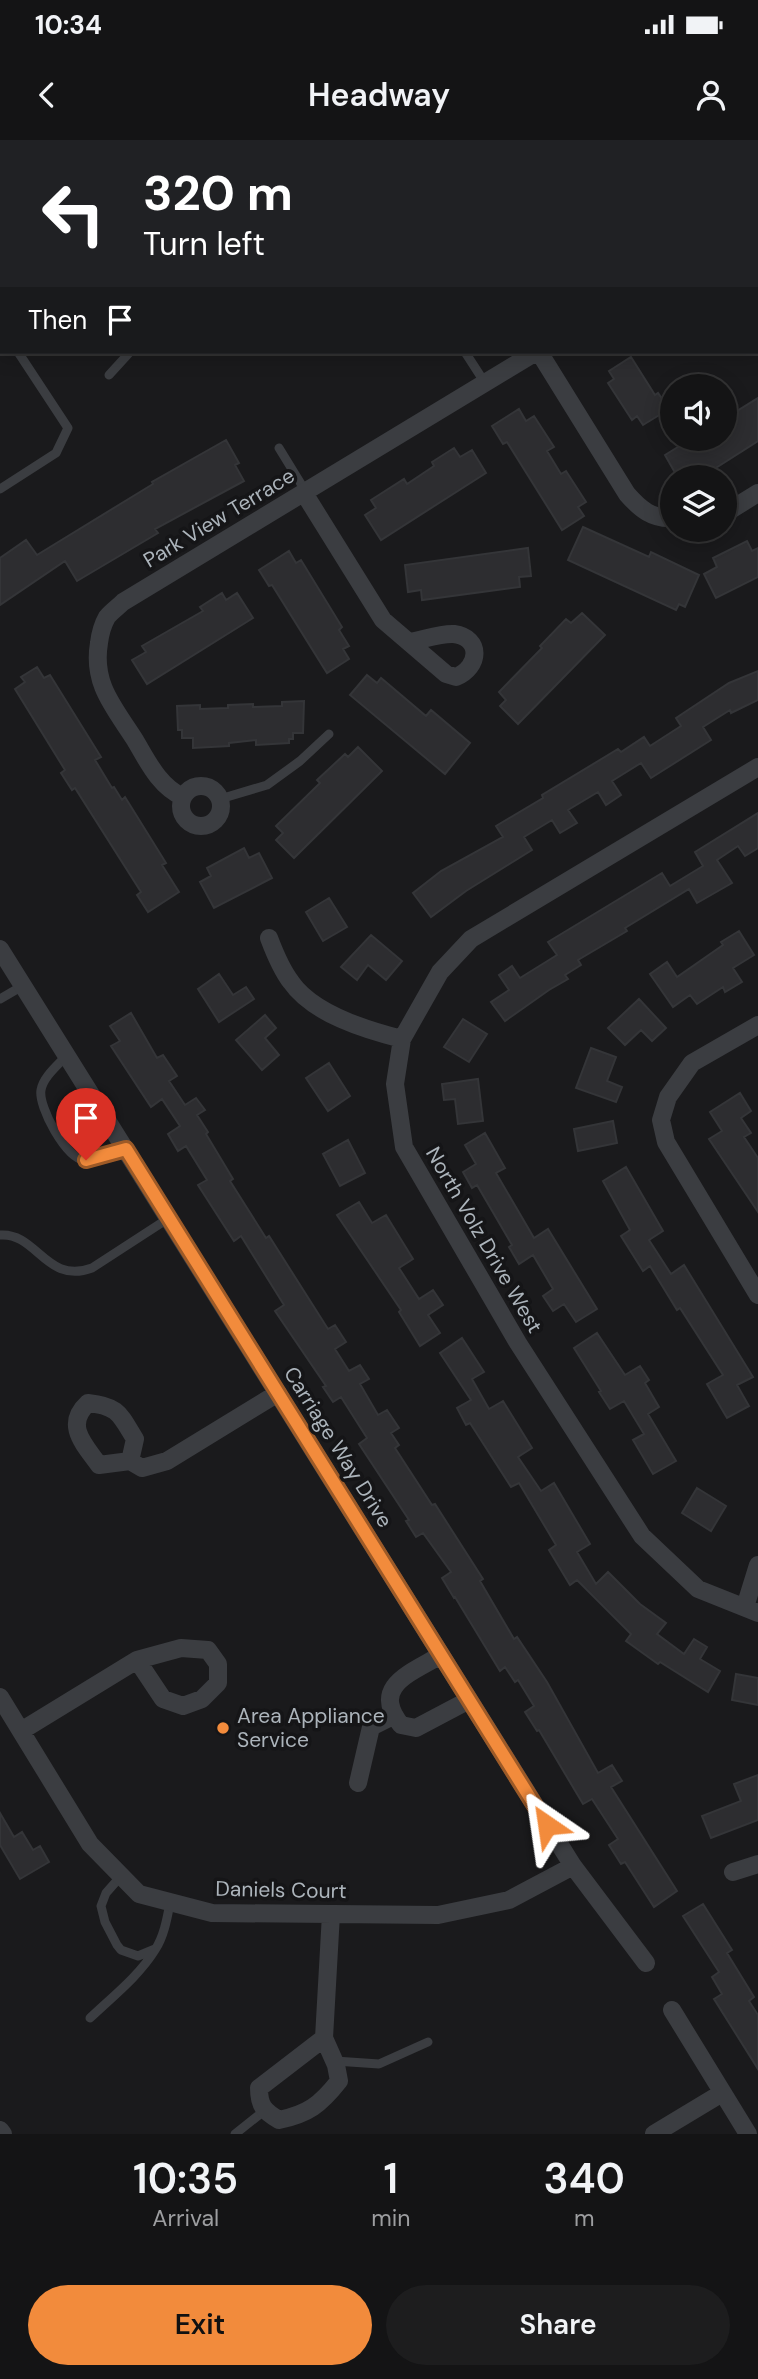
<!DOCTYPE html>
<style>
:root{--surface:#141415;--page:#1d1d1e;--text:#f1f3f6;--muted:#9d9ea0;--line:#333334;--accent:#f28b3c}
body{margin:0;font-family:"DM Sans",sans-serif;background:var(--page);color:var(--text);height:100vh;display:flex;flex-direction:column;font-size:26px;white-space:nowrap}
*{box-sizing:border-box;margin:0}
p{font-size:23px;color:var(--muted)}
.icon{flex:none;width:38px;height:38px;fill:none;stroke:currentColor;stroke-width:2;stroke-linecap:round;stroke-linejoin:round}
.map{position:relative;height:1994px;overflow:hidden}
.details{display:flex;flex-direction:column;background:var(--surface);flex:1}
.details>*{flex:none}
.top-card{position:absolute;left:0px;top:0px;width:760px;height:214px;box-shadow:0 4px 18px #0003,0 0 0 2px var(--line);background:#202124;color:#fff;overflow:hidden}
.buttons{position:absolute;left:660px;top:234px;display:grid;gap:14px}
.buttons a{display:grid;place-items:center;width:77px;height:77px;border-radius:50%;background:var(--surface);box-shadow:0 4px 18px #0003,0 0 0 2px var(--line);font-size:35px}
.pin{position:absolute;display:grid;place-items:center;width:60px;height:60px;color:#fff;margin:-72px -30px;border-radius:50% 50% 50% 0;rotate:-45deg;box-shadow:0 0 7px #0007}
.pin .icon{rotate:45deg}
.me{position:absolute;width:77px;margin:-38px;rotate:328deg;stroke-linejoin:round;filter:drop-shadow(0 0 5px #0008)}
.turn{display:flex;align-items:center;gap:24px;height:147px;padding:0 28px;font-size:32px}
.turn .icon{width:91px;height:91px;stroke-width:2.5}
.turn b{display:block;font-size:49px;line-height:60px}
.then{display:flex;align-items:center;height:66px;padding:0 28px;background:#0003;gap:14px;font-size:26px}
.eta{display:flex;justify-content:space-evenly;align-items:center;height:119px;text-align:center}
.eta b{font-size:42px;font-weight:600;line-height:49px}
.button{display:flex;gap:14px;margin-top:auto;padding:14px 28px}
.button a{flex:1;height:80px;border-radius:42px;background:var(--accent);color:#111;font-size:28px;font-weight:600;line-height:80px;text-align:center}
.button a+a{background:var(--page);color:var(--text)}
.status{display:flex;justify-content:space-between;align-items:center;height:49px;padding:0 35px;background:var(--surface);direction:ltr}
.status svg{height:19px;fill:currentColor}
header{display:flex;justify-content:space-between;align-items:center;height:91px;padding:0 28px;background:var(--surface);font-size:32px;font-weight:600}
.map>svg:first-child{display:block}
.building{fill:#2d2d30;stroke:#343538;stroke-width:2}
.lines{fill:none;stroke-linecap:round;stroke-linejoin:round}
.lane{stroke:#3b3d41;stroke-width:9}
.street{stroke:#3b3d41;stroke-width:18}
.route-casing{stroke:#9d5a27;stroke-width:18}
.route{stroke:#f28b3c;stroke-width:12}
.poi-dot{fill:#f28b3c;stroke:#151517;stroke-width:2.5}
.labels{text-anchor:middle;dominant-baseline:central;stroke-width:7;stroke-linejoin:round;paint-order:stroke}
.street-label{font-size:21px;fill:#acb4bb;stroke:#151517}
.poi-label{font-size:21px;fill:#acb4bb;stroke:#151517;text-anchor:start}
</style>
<div class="status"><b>10:34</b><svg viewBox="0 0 49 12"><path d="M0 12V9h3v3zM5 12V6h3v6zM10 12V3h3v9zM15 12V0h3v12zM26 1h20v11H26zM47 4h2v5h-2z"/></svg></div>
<header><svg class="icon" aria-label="back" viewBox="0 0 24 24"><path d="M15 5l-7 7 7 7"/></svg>Headway<svg class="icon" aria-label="person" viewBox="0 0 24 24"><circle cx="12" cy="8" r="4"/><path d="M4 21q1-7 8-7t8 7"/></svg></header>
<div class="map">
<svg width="758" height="1994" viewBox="0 0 758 1994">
<rect width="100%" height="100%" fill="#1a1a1c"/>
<path class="building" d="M631 217 655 255 658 253 669 269 643 285 637 276 632 280 608 243 614 239 609 231Z
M758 258V301L700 338H693L689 332 678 338 665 315 691 299H724V279Z
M519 269 526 281 534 276 554 307 547 311 561 334 566 331 586 362 578 367 584 376 562 390 507 302 503 304 492 286Z
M226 300 239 323 235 325 244 341 155 389 158 393 77 441 65 421 0 465V418L26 400 37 415 153 344 152 342Z
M454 308 460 317 472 310 486 333 381 400 365 375 376 368 371 360 404 339 407 344 434 326 432 322Z
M583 387 649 417 651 412 699 435 685 467 679 464 676 470 568 420Z
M747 401 752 411 758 408V437L716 458 704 434 717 427 713 418Z
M528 408 531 436 519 437 520 447 422 460 421 450 408 452 405 425Z
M289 411 296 423 301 420 342 487 339 490 349 506 343 509 349 519 327 533 272 445 269 446 259 430Z
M222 453 226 460 237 453 253 478 147 544 132 520 146 512 142 506 203 471 200 467Z
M582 473 605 495 518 584 500 566 506 560 499 552 542 508 540 506 566 479 571 483Z
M37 527 44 538 50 535 101 617 95 620 112 648 114 647 122 660 125 657 166 723 162 725 179 752 148 772 137 755 141 752 75 648 72 650 61 633 65 630 15 549 25 542 21 537Z
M758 531V560L731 573 730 570 703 587 711 600 651 638 641 623 612 641 621 655 606 665 598 652 568 670 577 683 560 693 552 680 524 697 532 710 466 751 431 777 413 753 441 731 503 697 496 686 543 658 542 655 618 609 621 612 644 597 650 606 681 586 676 578 729 543Z
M367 535 377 543 381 538 426 576 431 570 470 603 445 634 350 555Z
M304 561 303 593H293V599H289V603L256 605V600L229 603V606L193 608V598H182V590H178L177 566 200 565V569L228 568V565L253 564V567L282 566V562Z
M358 607 382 631 294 718 276 700 283 693 276 686 320 643 317 640 345 614 348 617Z
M758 673V708L745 716 738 706 717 720 732 743 697 763 689 749 625 788 627 791 578 820 581 825 565 835 568 839 549 850 505 881 491 862 509 850 499 835 512 826 520 838 557 815 548 802 662 733 670 746 703 726 695 712Z
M244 708 249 718 259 713 272 738 214 768 200 742 211 736 207 728Z
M329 758 347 787 323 801 306 772Z
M739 791 754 815 733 828 742 842 725 852 723 847 697 864 690 855 673 867 650 834 667 822 677 837 723 805 721 802Z
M371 795 402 821 386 840 368 825 357 840 341 827Z
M219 834 233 855 246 847 254 859 219 882 198 849Z
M639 859 666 888 652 901 641 890 625 905 608 888Z
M131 873 157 918 163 915 177 936 169 941 185 965 196 958 205 970 197 975 208 992 206 994 233 1039 230 1041 266 1098 269 1096 328 1189 335 1185 346 1202 335 1209 349 1231 360 1225 369 1239 360 1244 378 1275 387 1270 399 1288 391 1293 399 1305 395 1308 432 1365 435 1364 483 1439 480 1441 514 1499 517 1497 547 1542 598 1633 612 1625 622 1641 611 1647 677 1751 654 1767 625 1722 621 1724 609 1705 618 1699 592 1659 583 1664 539 1590 537 1591 525 1572 534 1566 518 1540 515 1542 505 1527 500 1531 455 1457 454 1458 442 1438 451 1432 423 1393 416 1397 406 1381 409 1380 359 1304 367 1298 341 1257 333 1262 323 1247 326 1246 275 1171 284 1165 241 1096 234 1101 205 1056 198 1045 207 1040 186 1006 178 1011 168 994 180 986 162 959 151 967 111 906 120 901 110 886Z
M265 875 276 888 265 898 279 915 262 930 236 900Z
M463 879 487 894 469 922 444 907Z
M591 908 616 917 607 941 622 947 616 962 576 948Z
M329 923 350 956 328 971 306 938Z
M478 939 483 981 458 984 455 959 444 960 442 944Z
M740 953 751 971 741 978 751 993 744 997 758 1018V1072L709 999 722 991 710 972Z
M613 981 617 1003 578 1011 574 989Z
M485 993 505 1028 496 1033 534 1098 548 1089 597 1169 576 1182 564 1164 553 1171 543 1156 553 1149 533 1115 519 1124 509 1107 512 1105 477 1045 472 1048 463 1032 476 1024 465 1005Z
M348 1000 365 1033 340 1046 323 1014Z
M626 1027 663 1091 649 1100 671 1134 684 1125 753 1237 737 1245 749 1266 727 1278 707 1244 723 1235 680 1168 677 1170 650 1126 643 1131 621 1096 630 1090 603 1041Z
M359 1062 372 1083 386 1075 413 1119 399 1128 419 1159 433 1150 443 1165 428 1175 440 1193 420 1206 399 1172 401 1170 337 1075Z
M597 1193 625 1235 640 1226 649 1240 645 1243 659 1267 648 1274 676 1321 653 1334 633 1300 644 1294 624 1261 610 1269 599 1252 601 1251 574 1208Z
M462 1198 484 1232 472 1239 489 1269 503 1261 532 1308 518 1317 541 1351 554 1343 590 1404 577 1412 596 1444 608 1432 640 1464 666 1483 657 1494 684 1514 694 1499 707 1507 700 1519 720 1531 708 1552 660 1522 658 1524 626 1501 631 1494 577 1440 570 1445 549 1410 556 1405 519 1343 511 1347 470 1283 466 1285 457 1268 471 1260 440 1213Z
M697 1348 726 1366 711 1391 682 1373Z
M736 1534 758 1538V1565L732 1560Z
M758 1635V1680L711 1698 702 1676 741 1661 734 1644Z
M0 1673 14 1697 22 1692 33 1710 40 1706 49 1722 20 1739 0 1705Z
M703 1764 732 1810 727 1813 754 1857 749 1861 758 1875V1929L714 1859 722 1854 712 1837 719 1832 683 1776Z"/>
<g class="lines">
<path class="lane" d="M30 0 31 2
M527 0 528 2
M565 2 568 0
M0 183 2 186
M465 212 485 243
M109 235 130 212
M279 308 306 352
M0 349 56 313 68 288 18 212
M220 659 267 645 300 621 329 594
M0 859 24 845
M66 916C58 925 43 937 41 950 38 967 66 1018 84 1020 97 1020 114 1012 126 1009
M0 1095C37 1092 46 1145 92 1128L169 1078
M121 1736 106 1753 101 1766 105 1782 117 1805 121 1810 138 1816 155 1809
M90 1878C112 1857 139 1836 155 1810 164 1796 167 1779 170 1763
M335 1921 379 1924 428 1902
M235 1994 264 1971"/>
<path class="street" d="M758 77V76
M539 212 627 354C640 369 652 379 672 378
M304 353 383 480 446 534 456 537C480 527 482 498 454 494 440 493 423 500 409 502
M724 374 758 353
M758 627 471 799 440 832 402 899 395 944 404 1007 518 1203 642 1396 698 1449 758 1473
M181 666a20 20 0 1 1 40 0a20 20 0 1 1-40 0Z
M183 657C159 646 148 622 135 600 114 567 92 544 99 503 100 495 103 484 107 477 111 472 118 467 123 462L536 212
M269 798C275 814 281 829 291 842 313 874 366 890 402 899
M0 809 573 1726 646 1823
M758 885 692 923 668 957 661 980 666 1002 758 1155
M130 1321 135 1299C120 1275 119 1266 88 1263 64 1285 84 1304 99 1325L130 1321 142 1328 167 1321 278 1253
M745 1467 758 1425
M441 1515C411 1533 370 1546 401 1585L416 1588 469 1560
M0 1557 90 1704 139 1754 212 1773 438 1775 509 1760 573 1726
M21 1591 137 1520 181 1508 208 1510 218 1524V1543L202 1559 183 1566 163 1559 137 1520
M358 1643 371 1587 393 1576
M733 1732 758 1724
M672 1870 748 1994
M324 1898 336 1925 339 1941C320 1965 308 1974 279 1980 264 1971 259 1966 259 1948L324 1898 331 1774
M0 1990 3 1994
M654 1994 722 1953"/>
</g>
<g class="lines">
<g class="route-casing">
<path id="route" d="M86 1020 126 1009 547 1685"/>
</g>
<use href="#route" class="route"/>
</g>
<circle class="poi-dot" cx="223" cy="1588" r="7"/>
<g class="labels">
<g class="street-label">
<text transform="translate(219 378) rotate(-31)">Park View Terrace</text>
<text transform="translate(484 1100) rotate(60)">North Volz Drive West</text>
<text transform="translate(338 1307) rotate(58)">Carriage Way Drive</text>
<text transform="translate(281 1750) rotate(1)">Daniels Court</text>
</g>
<g class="poi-label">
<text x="237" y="1576">Area Appliance<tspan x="237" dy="24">Service</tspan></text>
</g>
</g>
</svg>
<div class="buttons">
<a><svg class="icon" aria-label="sound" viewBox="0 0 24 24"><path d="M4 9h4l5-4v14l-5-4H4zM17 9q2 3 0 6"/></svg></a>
<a><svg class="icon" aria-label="layers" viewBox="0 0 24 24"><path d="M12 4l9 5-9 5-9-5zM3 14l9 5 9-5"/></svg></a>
</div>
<div class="pin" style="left:86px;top:1020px;background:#d93025"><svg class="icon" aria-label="arrive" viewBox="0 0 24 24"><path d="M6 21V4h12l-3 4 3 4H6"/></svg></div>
<svg class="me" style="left:547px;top:1685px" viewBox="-20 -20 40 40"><path d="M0-17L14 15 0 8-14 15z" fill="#f28b3c" stroke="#fff" stroke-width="4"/></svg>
<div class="top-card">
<div class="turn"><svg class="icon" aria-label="left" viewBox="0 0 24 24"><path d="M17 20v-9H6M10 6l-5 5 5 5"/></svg><div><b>320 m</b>Turn left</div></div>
<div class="then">Then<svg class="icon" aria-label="arrive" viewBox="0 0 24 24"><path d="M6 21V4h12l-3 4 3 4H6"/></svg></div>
</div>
</div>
<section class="details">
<div class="eta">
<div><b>10:35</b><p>Arrival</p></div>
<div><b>1</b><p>min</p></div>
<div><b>340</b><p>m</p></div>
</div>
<div class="button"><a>Exit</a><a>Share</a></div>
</section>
